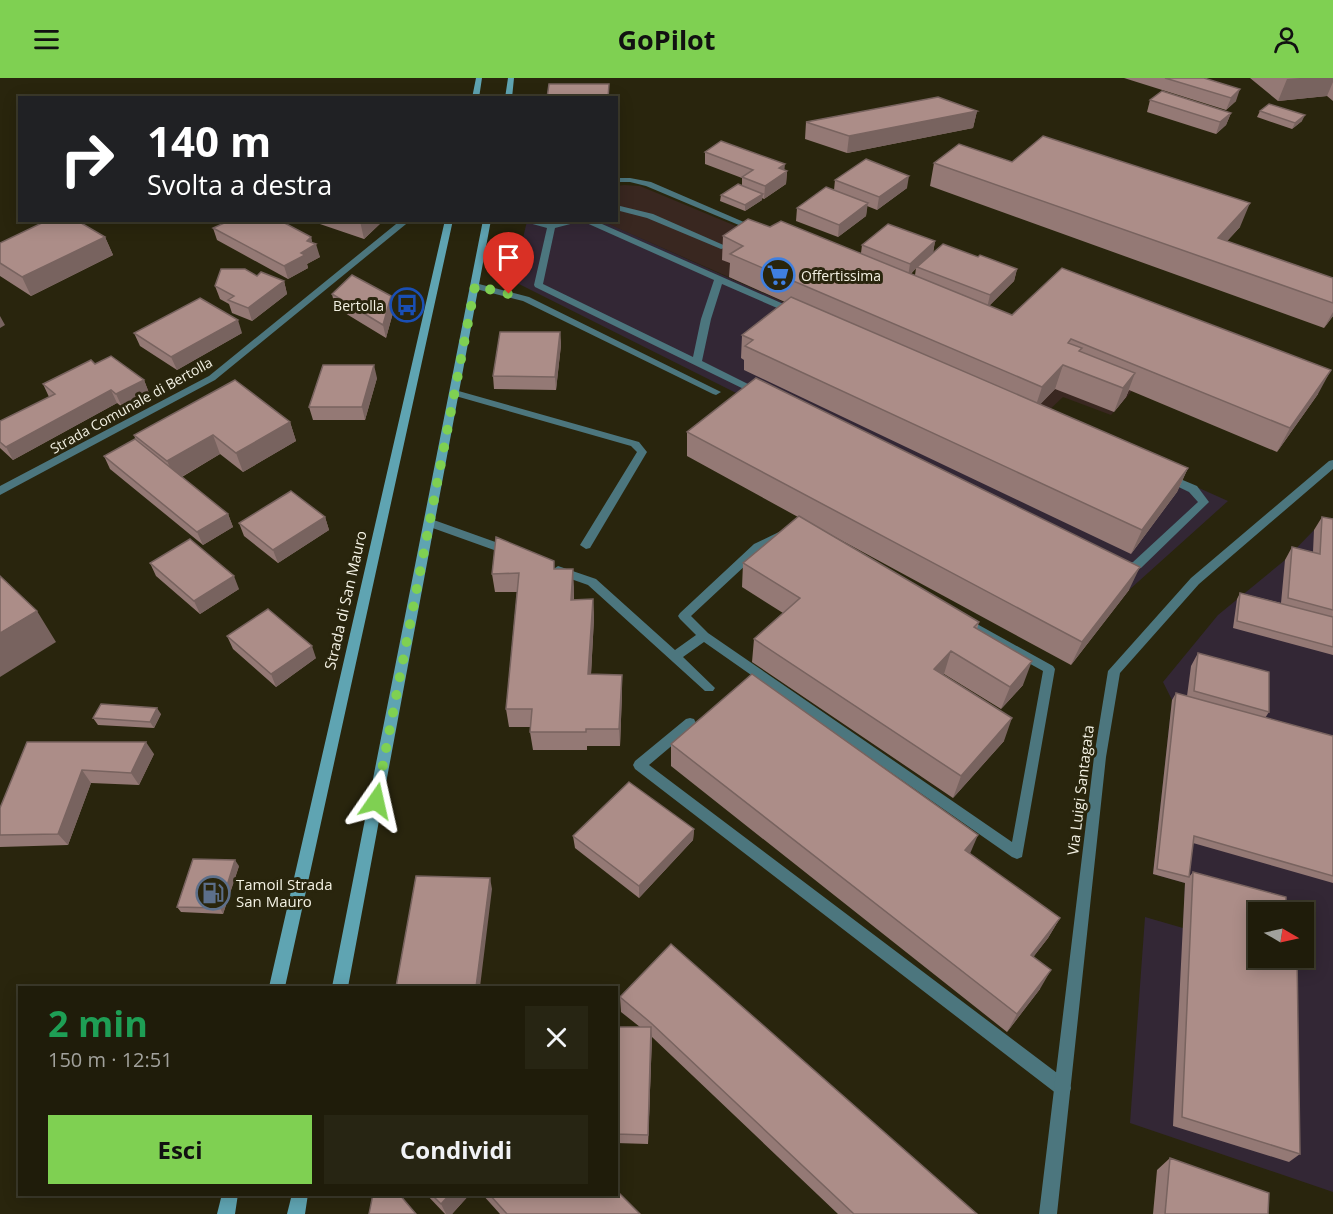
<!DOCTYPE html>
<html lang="it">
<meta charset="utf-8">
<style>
:root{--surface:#1f1c0a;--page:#272513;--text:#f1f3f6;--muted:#a1a19c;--line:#3c3a2b;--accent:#7fd052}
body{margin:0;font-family:"Open Sans",sans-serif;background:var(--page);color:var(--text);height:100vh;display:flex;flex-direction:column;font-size:22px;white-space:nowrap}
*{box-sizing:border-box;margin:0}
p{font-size:20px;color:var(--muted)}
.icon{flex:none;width:33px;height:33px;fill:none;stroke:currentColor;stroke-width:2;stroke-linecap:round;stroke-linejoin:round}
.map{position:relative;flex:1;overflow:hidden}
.sheet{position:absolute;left:18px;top:908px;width:600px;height:210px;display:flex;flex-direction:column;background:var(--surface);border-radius:0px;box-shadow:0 3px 15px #0003,0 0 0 2px var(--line)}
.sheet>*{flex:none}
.guide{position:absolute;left:18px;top:18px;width:600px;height:126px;border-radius:0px;box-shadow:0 3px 15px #0003,0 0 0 2px var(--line);background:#202124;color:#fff;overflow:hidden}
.needle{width:39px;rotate:99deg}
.controls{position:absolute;left:1248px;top:824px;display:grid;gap:12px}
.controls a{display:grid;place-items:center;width:66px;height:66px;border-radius:0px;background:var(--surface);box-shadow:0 3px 15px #0003,0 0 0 2px var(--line);font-size:30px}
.pin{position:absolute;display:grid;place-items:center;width:51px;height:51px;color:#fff;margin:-62px -26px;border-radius:50% 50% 50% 0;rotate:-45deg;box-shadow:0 0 6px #0007}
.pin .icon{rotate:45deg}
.me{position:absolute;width:66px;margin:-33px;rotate:11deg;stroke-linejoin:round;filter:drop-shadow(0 0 4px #0008)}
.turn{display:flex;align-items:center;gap:21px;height:126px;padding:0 30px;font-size:27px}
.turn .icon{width:78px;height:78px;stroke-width:2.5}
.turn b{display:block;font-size:42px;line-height:51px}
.round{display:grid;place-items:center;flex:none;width:63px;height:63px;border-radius:0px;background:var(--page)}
.summary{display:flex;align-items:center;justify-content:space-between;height:102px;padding:0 30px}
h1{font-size:36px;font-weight:700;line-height:45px;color:#1e9e55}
.cta{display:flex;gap:12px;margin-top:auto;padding:12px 30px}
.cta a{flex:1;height:69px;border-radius:0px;background:var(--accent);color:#111;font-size:24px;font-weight:700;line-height:69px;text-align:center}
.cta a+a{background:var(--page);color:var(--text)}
header{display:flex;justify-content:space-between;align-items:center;height:78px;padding:0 30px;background:var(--accent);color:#111;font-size:27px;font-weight:700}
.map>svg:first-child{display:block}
.commercial{fill:#392720}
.industrial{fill:#332735;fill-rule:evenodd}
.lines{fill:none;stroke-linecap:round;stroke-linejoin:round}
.service{fill:#4c767e;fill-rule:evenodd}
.minor{fill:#4c767e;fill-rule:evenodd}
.secondary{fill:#5fa4b2;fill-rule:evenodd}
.wall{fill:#947975;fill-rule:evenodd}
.shaded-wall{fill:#78635f}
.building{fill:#ac8d88;stroke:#78635f;stroke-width:1.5}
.route{stroke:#7fd052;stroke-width:10;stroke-dasharray:0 18}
.labels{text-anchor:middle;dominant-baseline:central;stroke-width:6;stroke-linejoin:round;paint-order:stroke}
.far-poi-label{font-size:14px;fill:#f3f1e3;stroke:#29250d;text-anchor:start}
.far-street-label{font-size:14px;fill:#f3f1e3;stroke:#29250d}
.street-label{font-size:15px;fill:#f3f1e3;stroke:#29250d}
.poi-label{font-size:15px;fill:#f3f1e3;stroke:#29250d;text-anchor:start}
</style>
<header><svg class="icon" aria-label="menu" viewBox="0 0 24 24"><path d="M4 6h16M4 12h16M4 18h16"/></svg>GoPilot<svg class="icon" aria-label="person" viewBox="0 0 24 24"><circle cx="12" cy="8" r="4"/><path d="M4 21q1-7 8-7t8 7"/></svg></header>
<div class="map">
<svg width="1333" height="1136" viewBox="0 0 1333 1136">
<rect width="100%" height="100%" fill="#29250d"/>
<path class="commercial" d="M624 107 640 108 1132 313 1111 337 1063 319 1044 337 601 143 616 142 617 108Z"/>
<path class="industrial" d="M527 143H602L1228 423 1129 512 513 203Z
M1314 452H1333V1114L1130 1045 1145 839 1183 850 1185 805 1153 796 1172 622 1163 604 1218 537 1285 482ZM1258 834H1304V879H1258Z"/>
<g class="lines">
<path class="service" d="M616 100H630L651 104 760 151 753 153 646 108 630 104H616Z
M616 127 653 136 728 169 721 171 647 140 616 132Z
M518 142C529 142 544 146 553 145 567 144 579 142 593 142L797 232V236H791L722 206 711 241 702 283 760 312V316H754L535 209 534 207 547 150ZM582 143 714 202 701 241 693 279 543 206 555 150Z
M475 205 529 219 721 314 716 317 713 316 523 223 472 210V206Z
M455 312 639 364 647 374 590 470 586 471 580 467 637 374 631 368 452 317 450 315Z
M1166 395 1197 408 1209 424 1141 490 1123 496 1119 495 1117 492 1119 489 1133 484 1198 424 1189 414 1162 401 1161 399Z
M431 441 512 470 514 473 508 477 427 448 426 445 427 442Z
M783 452 789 456 787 459 762 472 691 538 708 555 1012 764 1043 593 960 547 958 544 964 540 968 541 1053 588 1055 591 1022 779 1017 781 1012 779 704 564 683 579 715 610 713 613H705L588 507 554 495 552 492 558 488 596 501 675 572 696 557 680 541 678 538 680 535 754 466Z
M690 640 694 641 696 645 694 649 649 687 1069 1004 1071 1010 1069 1016 1063 1018 1057 1016 635 691 633 687 635 683 686 641Z"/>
<path class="minor" d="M401 142H411L215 302 0 417V408L209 298Z
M1333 382V391L1199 506 1120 595 1106 679 1057 1136H1039L1094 679 1108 593 1191 500 1329 383Z"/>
<path class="secondary" d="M476 0H482L479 20H472Z
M508 0H514L512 20H505Z
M445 142H453L285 909H269Z
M483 142H491L348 909H332Z
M222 1116H238L235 1136H217Z
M292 1116H308L305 1136H287Z"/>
</g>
<path class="wall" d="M1124 0H1204L1236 23 1226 32Z
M1250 0H1333V23L1327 18 1278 23Z
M1150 22 1231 35 1226 47 1216 56 1147 34Z
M977 33 973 50 847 75 805 61 806 44Z
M1260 33 1302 43 1292 51 1257 39Z
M705 74 787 93 786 106 764 121 762 120V122L745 133 720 123 721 117 742 107V100L705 86Z
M1012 84 1240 149 1227 163 1333 200V238L1324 250 930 108 934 85Z
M835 102 907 110 877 132 867 128 866 138 838 159 796 143 797 130 834 112Z
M313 142H384L364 161 314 144Z
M770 149 861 175 862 167 935 163 933 175 978 179 1017 191 1014 203 989 228 1012 237 1318 316 1277 374 1129 312 1126 319 1114 334 1055 311 1040 326 1188 390 1177 414 1131 476 744 292V282L741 280 742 257 785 224 729 199 730 185 722 182 723 158ZM916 190 915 197 911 196Z
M213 150 311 159 312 165 320 179 307 186 308 190 288 201 217 162Z
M105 159 113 177 31 218 0 198V165Z
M257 198 284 203 287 216 252 243 232 235 229 226 220 221 215 208Z
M332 216 391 218 394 231 386 260 335 229Z
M560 254 561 267 556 312 494 311 493 298Z
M134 255H242L177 292 140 268Z
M95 286 144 302 149 315 122 329 117 325 13 382 0 370V343L49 319 43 306Z
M377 300 365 342H313L309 329Z
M290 344 296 363 243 394 220 376 182 399 228 436 233 449 203 467 110 391 104 378 136 363 134 357Z
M687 354 1129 512 1071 587 813 447 979 544 977 551 1023 607 1001 631 944 596 943 597 1004 663 953 720 752 584 754 561 783 535 742 509 743 485 798 439 687 378Z
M325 439 329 452 278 485 244 458 239 445Z
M1322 439 1333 441V577L1233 550 1237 521 1240 515 1281 525 1285 482 1292 469 1313 474 1314 452Z
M150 485 239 511 200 536 156 498Z
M555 491 574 509V522L593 521 594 540 591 596 622 597V615L620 668H587V672H533L530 654V649H509L506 631 517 514H495L492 496Z
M227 558 316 580 276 609 233 571Z
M1198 575 1269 634 1265 640 1333 658V805L1193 765 1189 799 1193 794 1258 834 1300 1076 1289 1084 1173 1048 1185 805 1153 796 1172 622 1176 615 1187 618 1191 588Z
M161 636 154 650 98 647 93 640Z
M27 664 154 676 139 707 91 705 68 767 0 769V730Z
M671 666 970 776 1060 840 1048 860 1034 878 1040 911 1007 954 671 688Z
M694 751 693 762 639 820 575 770 573 758Z
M239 788 223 836 181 834 177 829Z
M620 919 977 1136H838L652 959 648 1066 616 1065V949H640L621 934Z
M1170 1080 1268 1136H1153L1157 1092Z
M426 1116H470L452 1136H445Z
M482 1116H616L640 1136H500Z"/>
<path class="shaded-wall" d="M1300 0H1333V4L1327 18 1278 23 1287 1Z
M1240 11 1236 23 1226 32 1231 20Z
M977 33 973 50 847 75 849 58Z
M1231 35 1226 47 1216 56 1220 44Z
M1305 37 1302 43 1292 51 1295 45Z
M785 86 784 96 787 93 786 106 764 121 765 108 779 90Z
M909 98 907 110 877 132 879 119Z
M763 116 762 122 745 133V127Z
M868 125 866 138 838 159 839 147Z
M1250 125 1240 149 1210 182 1218 160Z
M384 142 364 161 360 143Z
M105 159 113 177 31 218 22 199Z
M311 159 313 168 316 166 320 179 307 186 308 190 288 201 284 188 301 175 307 163Z
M935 163 933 175 908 198 910 186Z
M1017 191 1014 203 987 230 990 217Z
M284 203 287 216 252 243 248 230Z
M391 218 394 231 386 260 383 247Z
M1333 234V238L1324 250Z
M0 238 5 247 0 250Z
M238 242 242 255 177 292 171 279Z
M560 254 561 267 556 312 555 299Z
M374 287 377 300 365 342 362 329Z
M1063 287 1055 311 1034 333 1042 309Z
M1331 292 1318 316 1277 374 1290 350Z
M1135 295 1126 319 1114 334 1123 310Z
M144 302 149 315 122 329 116 316Z
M111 312 117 325 13 382 6 369Z
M290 344 296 363 243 394 236 375Z
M213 357 220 376 176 402 167 383Z
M1188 390 1177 414 1131 476 1142 452Z
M228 436 233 449 203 467 197 454Z
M325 439 329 452 278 485 273 472Z
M1140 489 1129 512 1071 587 1082 564Z
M573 491 574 509 573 540 571 522Z
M234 498 239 511 200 536 194 523Z
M593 521 594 540 590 615 588 596Z
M37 533 56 564 0 599V555Z
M312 568 316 580 276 609 271 596Z
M951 573 944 596 927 614 934 591Z
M1032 583 1023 607 1001 631 1010 609Z
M622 597V615L620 668 619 651Z
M157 630 161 636 154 650 150 644Z
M1012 640 1004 663 953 720 961 698Z
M146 664 154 676 139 707 131 695Z
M82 692 91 705 68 767 58 756Z
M694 751 693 762 639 820V808Z
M978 757 969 778 965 772Z
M235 782 239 788 223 836 220 830Z
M490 800 492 811 480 909H476Z
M1060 840 1048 860 1020 896 1031 877Z
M1051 892 1040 911 1007 954 1017 936Z
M651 949 652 959 648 1066V1057Z
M450 1116H470L452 1136H446L441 1126Z"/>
<path class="building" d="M1165 0H1204L1240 11 1231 20Z
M549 6H609L608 20H547Z
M1162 13 1231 35 1220 44 1150 22Z
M938 19 977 33 849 58 806 44Z
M1269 26 1305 37 1295 45 1260 33Z
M1043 58 1250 125 1218 160 1333 200V225L934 85 959 66 1012 84Z
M721 63 785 86 779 90 787 93 765 108 742 99 753 92 705 74Z
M866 81 909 98 879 119 835 102Z
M738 106 763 116 745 127 721 117Z
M826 109 868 125 839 147 797 130Z
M748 141 770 149 781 143 1012 237 1062 190 1331 292 1290 350 1071 261 1068 265 1082 270 1079 273 1135 295 1123 310 1063 287 1042 309 730 176 743 168 723 158Z
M48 142H76L105 159 22 199 0 185V165Z
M231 142H279L311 159 307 163 316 166 301 175 305 177 284 188 213 150Z
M888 146 935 163 910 186 862 167Z
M943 166 978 179 980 177 1017 191 990 217 917 189Z
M221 191H245L257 198 261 194 284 203 248 230 228 222 234 218 215 208Z
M352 197 391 218 383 247 332 216Z
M791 219 1188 390 1142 452 745 268 753 262 742 257Z
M200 220 238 242 171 279 134 255Z
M500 254H560L555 299 493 298Z
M111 278 144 302 116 316 111 312 6 369 0 364V343L55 316 43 306 91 282 95 286Z
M323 287H374L362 329H309Z
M756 300 1140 489 1082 564 687 354Z
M235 302 290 344 236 375 213 357 167 383 134 357Z
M135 361 228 436 197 454 104 378Z
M291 413 325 439 273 472 239 445Z
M799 438 979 544 974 549 1032 583 1010 609 951 573 934 591 1012 640 961 698 754 561 800 520 743 485Z
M1322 439 1333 441V532L1288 520 1292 469 1320 476Z
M496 459 554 483V491H573L571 522 593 521 588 596 622 597 619 651H586V654H530L532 631H506L519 495 492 496Z
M190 461 234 498 194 523 150 485Z
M0 498 37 533 0 555Z
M1240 515 1333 539V569L1237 543Z
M268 531 312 568 271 596 227 558Z
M1198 575 1269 594V634L1194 613Z
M752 596 978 757 965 772 1060 840 1031 877 1051 892 1017 936 671 666Z
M1176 615 1333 658V798L1194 758 1189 799 1157 791Z
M101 626 157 630 150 644 93 640Z
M27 664H146L131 695 82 692 58 756 0 757V730Z
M629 704 694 751 639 808 573 758Z
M193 781 235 782 220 830 177 829Z
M1193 794 1286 819V834H1258V879H1297L1300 1076 1182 1039Z
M416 798 490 800 476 909H396Z
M671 866 977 1136H854L651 945 620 919Z
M616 949H651L648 1057 616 1056Z
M1170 1080 1269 1115 1268 1136H1165Z
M616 1112 640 1136H507L489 1116H616Z
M373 1116H399L416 1136H369Z
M431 1116H450L441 1126Z"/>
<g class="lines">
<path class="route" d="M376 723 475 208 509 216"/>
</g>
<defs>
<g id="supermarket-ring" transform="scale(1.725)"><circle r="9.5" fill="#29250d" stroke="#3f7fe0" stroke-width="1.5"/><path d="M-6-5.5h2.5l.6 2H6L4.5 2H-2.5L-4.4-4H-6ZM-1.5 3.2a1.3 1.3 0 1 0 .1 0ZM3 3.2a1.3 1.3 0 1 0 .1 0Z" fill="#3f7fe0"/></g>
<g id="bus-ring" transform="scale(1.725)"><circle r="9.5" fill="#29250d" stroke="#1a4fb4" stroke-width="1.5"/><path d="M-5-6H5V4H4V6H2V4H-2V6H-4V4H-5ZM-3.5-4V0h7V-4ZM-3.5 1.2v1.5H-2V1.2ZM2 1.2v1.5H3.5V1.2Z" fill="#1a4fb4"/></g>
<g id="fuel-ring" transform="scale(1.725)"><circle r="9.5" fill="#29250d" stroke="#5c6f8a" stroke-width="1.5"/><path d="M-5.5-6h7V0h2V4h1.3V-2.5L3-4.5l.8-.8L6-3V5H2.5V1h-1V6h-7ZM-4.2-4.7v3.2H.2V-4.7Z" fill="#5c6f8a"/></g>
</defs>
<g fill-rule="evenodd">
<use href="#supermarket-ring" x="778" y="197"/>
<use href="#bus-ring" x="407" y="227"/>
<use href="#fuel-ring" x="213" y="815"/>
</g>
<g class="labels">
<g class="far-poi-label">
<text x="801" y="197">Offertissima</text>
<text x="384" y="227" text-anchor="end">Bertolla</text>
</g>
<g class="far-street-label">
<text transform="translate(131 327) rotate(-29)">Strada Comunale di Bertolla</text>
</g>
<g class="street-label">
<text transform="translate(345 522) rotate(-77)">Strada di San Mauro</text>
<text transform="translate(1080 712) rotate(-83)">Via Luigi Santagata</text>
</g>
<g class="poi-label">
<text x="236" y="806">Tamoil Strada<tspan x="236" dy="17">San Mauro</tspan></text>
</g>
</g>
</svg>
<div class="controls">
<a><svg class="needle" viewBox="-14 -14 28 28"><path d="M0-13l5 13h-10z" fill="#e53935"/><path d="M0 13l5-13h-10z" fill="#a1a19c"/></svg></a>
</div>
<div class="pin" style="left:509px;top:216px;background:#d93025"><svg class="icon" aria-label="arrive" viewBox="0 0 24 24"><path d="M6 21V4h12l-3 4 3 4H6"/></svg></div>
<svg class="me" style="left:376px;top:723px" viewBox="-20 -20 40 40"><path d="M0-17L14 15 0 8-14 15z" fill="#7fd052" stroke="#fff" stroke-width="4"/></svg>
<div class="guide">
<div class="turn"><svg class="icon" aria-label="right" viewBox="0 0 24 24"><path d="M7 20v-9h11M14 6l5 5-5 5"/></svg><div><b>140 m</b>Svolta a destra</div></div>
</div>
<section class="sheet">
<div class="summary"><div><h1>2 min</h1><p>150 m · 12:51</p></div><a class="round"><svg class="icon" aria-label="close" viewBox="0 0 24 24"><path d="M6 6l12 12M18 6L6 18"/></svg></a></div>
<div class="cta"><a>Esci</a><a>Condividi</a></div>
</section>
</div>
